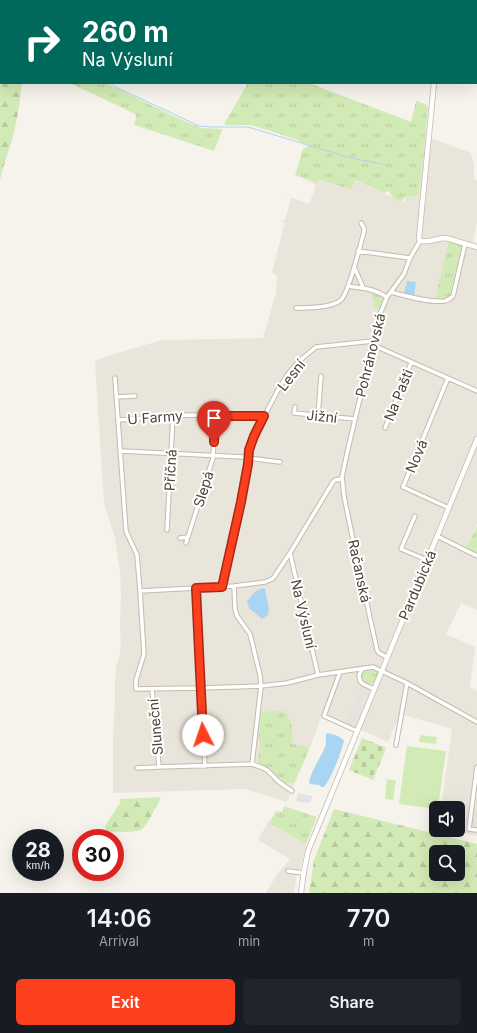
<!DOCTYPE html>
<meta charset="utf-8">
<style>
:root{--surface:#171b24;--page:#20242c;--text:#f1f3f6;--muted:#9ea1a6;--accent:#fc3f1d}
body{margin:0;font-family:Inter,sans-serif;background:var(--page);color:var(--text);height:100vh;display:flex;flex-direction:column;font-size:15px;white-space:nowrap}
*{box-sizing:border-box;margin:0}
p{font-size:13px;color:var(--muted)}
.icon{flex:none;width:22px;height:22px;fill:none;stroke:currentColor;stroke-width:2;stroke-linecap:round;stroke-linejoin:round}
.map{position:relative;height:893px;overflow:hidden}
.details{display:flex;flex-direction:column;background:var(--surface);flex:1}
.details>*{flex:none}
.top-card{position:absolute;left:0px;top:0px;width:477px;height:84px;box-shadow:0 4px 16px #0002;background:#00695c;color:#fff;overflow:hidden}
.buttons{position:absolute;left:429px;top:801px;display:grid;gap:8px}
.buttons a{display:grid;place-items:center;width:36px;height:36px;border-radius:6px;background:var(--surface);box-shadow:0 4px 16px #0002;font-size:20px}
.speed{position:absolute;left:12px;top:829px;display:flex;gap:8px;font-size:20px;font-weight:700;text-align:center}
.speed>*{display:grid;place-content:center;width:52px;height:52px;border-radius:50%;background:var(--surface);box-shadow:0 4px 16px #0002;line-height:1}
.speed small{font-size:10px;font-weight:400}
.speed .limit{border:6px solid #d22;background:#fff;color:#111}
.pin{position:absolute;display:grid;place-items:center;width:34px;height:34px;color:#fff;margin:-41px -17px;border-radius:50% 50% 50% 0;rotate:-45deg;box-shadow:0 0 4px #0007}
.pin .icon{rotate:45deg}
.me{position:absolute;width:44px;margin:-22px;rotate:356deg;stroke-linejoin:round;filter:drop-shadow(0 0 3px #0008)}
.turn{display:flex;align-items:center;gap:14px;height:84px;padding:0 16px;font-size:18px}
.turn .icon{width:52px;height:52px;stroke-width:2.5}
.turn b{display:block;font-size:28px;line-height:34px}
.eta{display:flex;justify-content:space-evenly;align-items:center;height:68px;text-align:center}
.eta b{font-size:24px;font-weight:600;line-height:28px}
.primary-button{display:flex;gap:8px;margin-top:auto;padding:8px 16px}
.primary-button a{flex:1;height:46px;border-radius:6px;background:var(--accent);color:#fff;font-size:16px;font-weight:600;line-height:46px;text-align:center}
.primary-button a+a{background:var(--page);color:var(--text)}
.map>svg:first-child{display:block}
.residential{fill:#eae5da}
.grass{fill:url(#grass-tufts)}
.forest{fill:url(#forest-firs);fill-rule:evenodd}
.cemetery{fill:url(#cemetery-stones)}
.pitch{fill:#d2eab5}
.parking{fill:#e5e3e0}
.water{fill:#a9d4f2}
.lines{fill:none;stroke-linecap:round;stroke-linejoin:round}
.stream{stroke:#a9d4f2;stroke-width:1}
.minor-casing{stroke:#c2bbae;stroke-width:5.5}
.tertiary-casing{stroke:#c2bbae;stroke-width:6}
.minor{stroke:#fff;stroke-width:3.5}
.tertiary{stroke:#fff;stroke-width:4.5}
.route-casing{stroke:#a42913;stroke-width:10}
.route{stroke:#fc3f1d;stroke-width:7}
.labels{text-anchor:middle;dominant-baseline:central;stroke-width:4;stroke-linejoin:round;paint-order:stroke}
.street-label{font-size:14px;fill:#4b4439;stroke:#fff}
</style>
<div class="map">
<svg width="477" height="893" viewBox="0 0 477 893">
<defs>
<pattern id="grass-tufts" width="24" height="20" patternUnits="userSpaceOnUse"><rect width="24" height="20" fill="#d2eab5"/><path d="M3 7l-1-3M5 7V3M7 7l1-3M15 17l-1-3M17 17v-4M19 17l1-3" fill="none" stroke="#b6ca9c"/></pattern>
<pattern id="forest-firs" width="22" height="20" patternUnits="userSpaceOnUse"><rect width="22" height="20" fill="#d2eab5"/><path d="M5 1l3.5 6h-7zM16 11l3.5 6h-7z" fill="#b6ca9c"/></pattern>
<pattern id="cemetery-stones" width="16" height="16" patternUnits="userSpaceOnUse"><rect width="16" height="16" fill="#d2eab5"/><path d="M2 7V4a2 2 0 0 1 4 0v3zM10 15v-3a2 2 0 0 1 4 0v3z" fill="#b6ca9c"/></pattern>
</defs>
<rect width="100%" height="100%" fill="#f6f3ec"/>
<path class="residential" d="M425 136 471 153 474 165V179L477 180V222L472 247 477 249V524L466 548 477 554V610L461 603 446 634 475 647 470 686V687L477 691V836L452 830H458V808H441L452 729 400 714 388 742 361 730 323 712 311 745 287 802 245 789 113 793V737L115 703V685L116 668 121 648 120 628 121 592 120 571 115 538 104 504 95 361 107 356 162 340 263 338 276 293 277 277 275 274 272 272 284 225V222L281 221 282 220H285L291 198 286 196 306 203 309 204 316 186 315 184 299 178 317 183 319 179 350 190 355 180H357L404 203 406 196 416 197H418L419 194Z
M268 822 306 844 301 866 297 874 294 893H266L276 876 290 859 258 840Z"/>
<path class="grass" d="M36 0H112L111 1H35Z
M70 83H106L184 121 201 128 221 129 222 130 214 151 134 125 136 118 135 114Z
M248 83H309L411 122 416 101H417L427 105 428 108 419 195 415 197 406 196 402 201 401 202 393 198 389 191 384 193 357 180H355L351 190 319 179 317 183 295 175 303 149 310 145 300 142 298 140C282 135 266 129 249 125 241 124 232 127 224 124Z
M449 241 461 245 462 248 452 294C448 301 442 300 435 299Z
M371 292 378 295 382 298 383 300 379 309H375Z
M477 526V554L466 548Z
M370 669 377 671 378 673 375 682 370 684 363 681 361 677 363 671Z
M274 711H285C292 720 293 732 292 743 297 746 303 745 308 748L309 750 294 783 289 782 286 784C280 779 274 770 268 767 265 765 261 764 258 763V759L260 743 259 736 261 712Z
M284 806 317 817 306 844 269 823 276 811 282 812Z"/>
<path class="forest" d="M0 0H36L35 1H1V83H22C20 101 18 118 13 136 9 151 3 165 0 181Z
M161 797C158 803 147 826 142 829 138 832 125 832 120 832 115 832 109 833 105 830V826L120 803V799Z
M334 809 477 844V893H309L314 860ZM436 852H458V874H436Z"/>
<path class="cemetery" d="M362 738 386 748 373 780 349 770Z"/>
<path class="pitch" d="M420 735 437 737 436 744 419 742Z
M407 746 446 751 438 808 436 809 399 804Z
M387 779 396 781 393 800 385 799Z"/>
<path class="parking" d="M357 684 367 690 352 726 345 723 357 695 353 693Z
M298 793 312 796 311 801 308 803 298 802 296 801Z"/>
<path class="water" d="M407 281 416 282 414 296 404 293Z
M264 588 265 589 269 610 268 615 262 619 249 608 247 602C251 595 255 590 264 588Z
M328 733C334 735 341 736 344 741 341 753 332 777 324 787H322L319 785 310 784 309 782C312 769 320 759 325 747 327 742 325 738 326 734Z"/>
<g class="lines">
<path class="stream" d="M116 1V0
M111 83 116 87 199 126 212 127H248L351 158 382 164"/>
<g class="minor-casing">
<path id="minor" d="M358 251 410 258
M354 267 363 287
M348 286C365 289 372 288 387 297
M391 292C406 296 430 303 445 301 448 300 450 299 453 296L465 244
M296 308C308 308 332 308 341 300 349 293 360 245 364 232V228L361 223
M373 345 477 391
M115 378 126 531 137 555 140 591 144 654 136 680V689L200 688 261 686 287 683 318 675
M448 378 403 487 449 508
M116 397 135 396
M295 407 294 413 355 419
M318 416 321 376
M119 420 186 415 264 416
M385 428 411 363
M121 451 243 457 249 458V450L254 436 279 388 288 374 298 362 316 347 373 341
M342 479 335 480 333 482 290 553 318 675 373 667 407 683 477 722
M415 516 401 549 427 560
M167 530 173 416
M437 536 477 556
M180 538 188 537
M186 543 213 458 215 416
M234 586 235 609 237 616 250 634 260 675 261 686 252 764
M222 587 241 502 249 458 280 462
M195 588 200 688 205 766
M140 591 234 586 265 582 272 579 274 577 290 553
M387 657 379 653 377 650 353 540 344 496 342 477 347 453 380 314 387 297 404 274 410 258 420 241
M363 668 359 675 360 681 363 684 374 689
M340 672 324 716 357 731
M396 745 407 683
M159 767 252 764 263 768 267 770 279 782 292 791
M137 768 159 767 152 689
M476 830 469 829 477 767
M288 871 304 873"/>
</g>
<g class="tertiary-casing">
<path id="tertiary" d="M442 1V0
M434 83 419 238 420 241C429 243 437 238 446 238L477 247
M301 893 304 871 308 851 477 439"/>
</g>
<use href="#minor" class="minor"/>
<use href="#tertiary" class="tertiary"/>
</g>
<g class="lines">
<g class="route-casing">
<path id="route" d="M203 735 196 588 222 587 241 502 248 464 249 450 254 436 264 416H215L214 442"/>
</g>
<use href="#route" class="route"/>
</g>
<g class="labels">
<g class="street-label">
<text transform="translate(370 355) rotate(-76)">Pohránovská</text>
<text transform="translate(291 375) rotate(-52)">Lesní</text>
<text transform="translate(398 395) rotate(-68)">Na Pašti</text>
<text transform="translate(322 416) rotate(6)">Jižní</text>
<text transform="translate(155 417) rotate(-4)">U Farmy</text>
<text transform="translate(416 456) rotate(-67)">Nová</text>
<text transform="translate(170 470) rotate(-87)">Příčná</text>
<text transform="translate(203 489) rotate(-73)">Slepá</text>
<text transform="translate(360 571) rotate(78)">Račanská</text>
<text transform="translate(417 585) rotate(-67)">Pardubická</text>
<text transform="translate(304 614) rotate(77)">Na Výsluní</text>
<text transform="translate(155 727) rotate(-95)">Sluneční</text>
</g>
</g>
</svg>
<div class="buttons">
<a><svg class="icon" aria-label="sound" viewBox="0 0 24 24"><path d="M4 9h4l5-4v14l-5-4H4zM17 9q2 3 0 6"/></svg></a>
<a><svg class="icon" aria-label="search" viewBox="0 0 24 24"><circle cx="10" cy="10" r="6"/><path d="M15 15l6 6"/></svg></a>
</div>
<div class="speed"><div>28<small>km/h</small></div><div class="limit">30</div></div>
<div class="pin" style="left:214px;top:442px;background:#d93025"><svg class="icon" aria-label="arrive" viewBox="0 0 24 24"><path d="M6 21V4h12l-3 4 3 4H6"/></svg></div>
<svg class="me" style="left:203px;top:735px" viewBox="-20 -20 40 40"><circle r="19" fill="#fff"/><path d="M0-13L10 11 0 6-10 11z" fill="#fc3f1d"/></svg>
<div class="top-card">
<div class="turn"><svg class="icon" aria-label="right" viewBox="0 0 24 24"><path d="M7 20v-9h11M14 6l5 5-5 5"/></svg><div><b>260 m</b>Na Výsluní</div></div>
</div>
</div>
<section class="details">
<div class="eta">
<div><b>14:06</b><p>Arrival</p></div>
<div><b>2</b><p>min</p></div>
<div><b>770</b><p>m</p></div>
</div>
<div class="primary-button"><a>Exit</a><a>Share</a></div>
</section>
